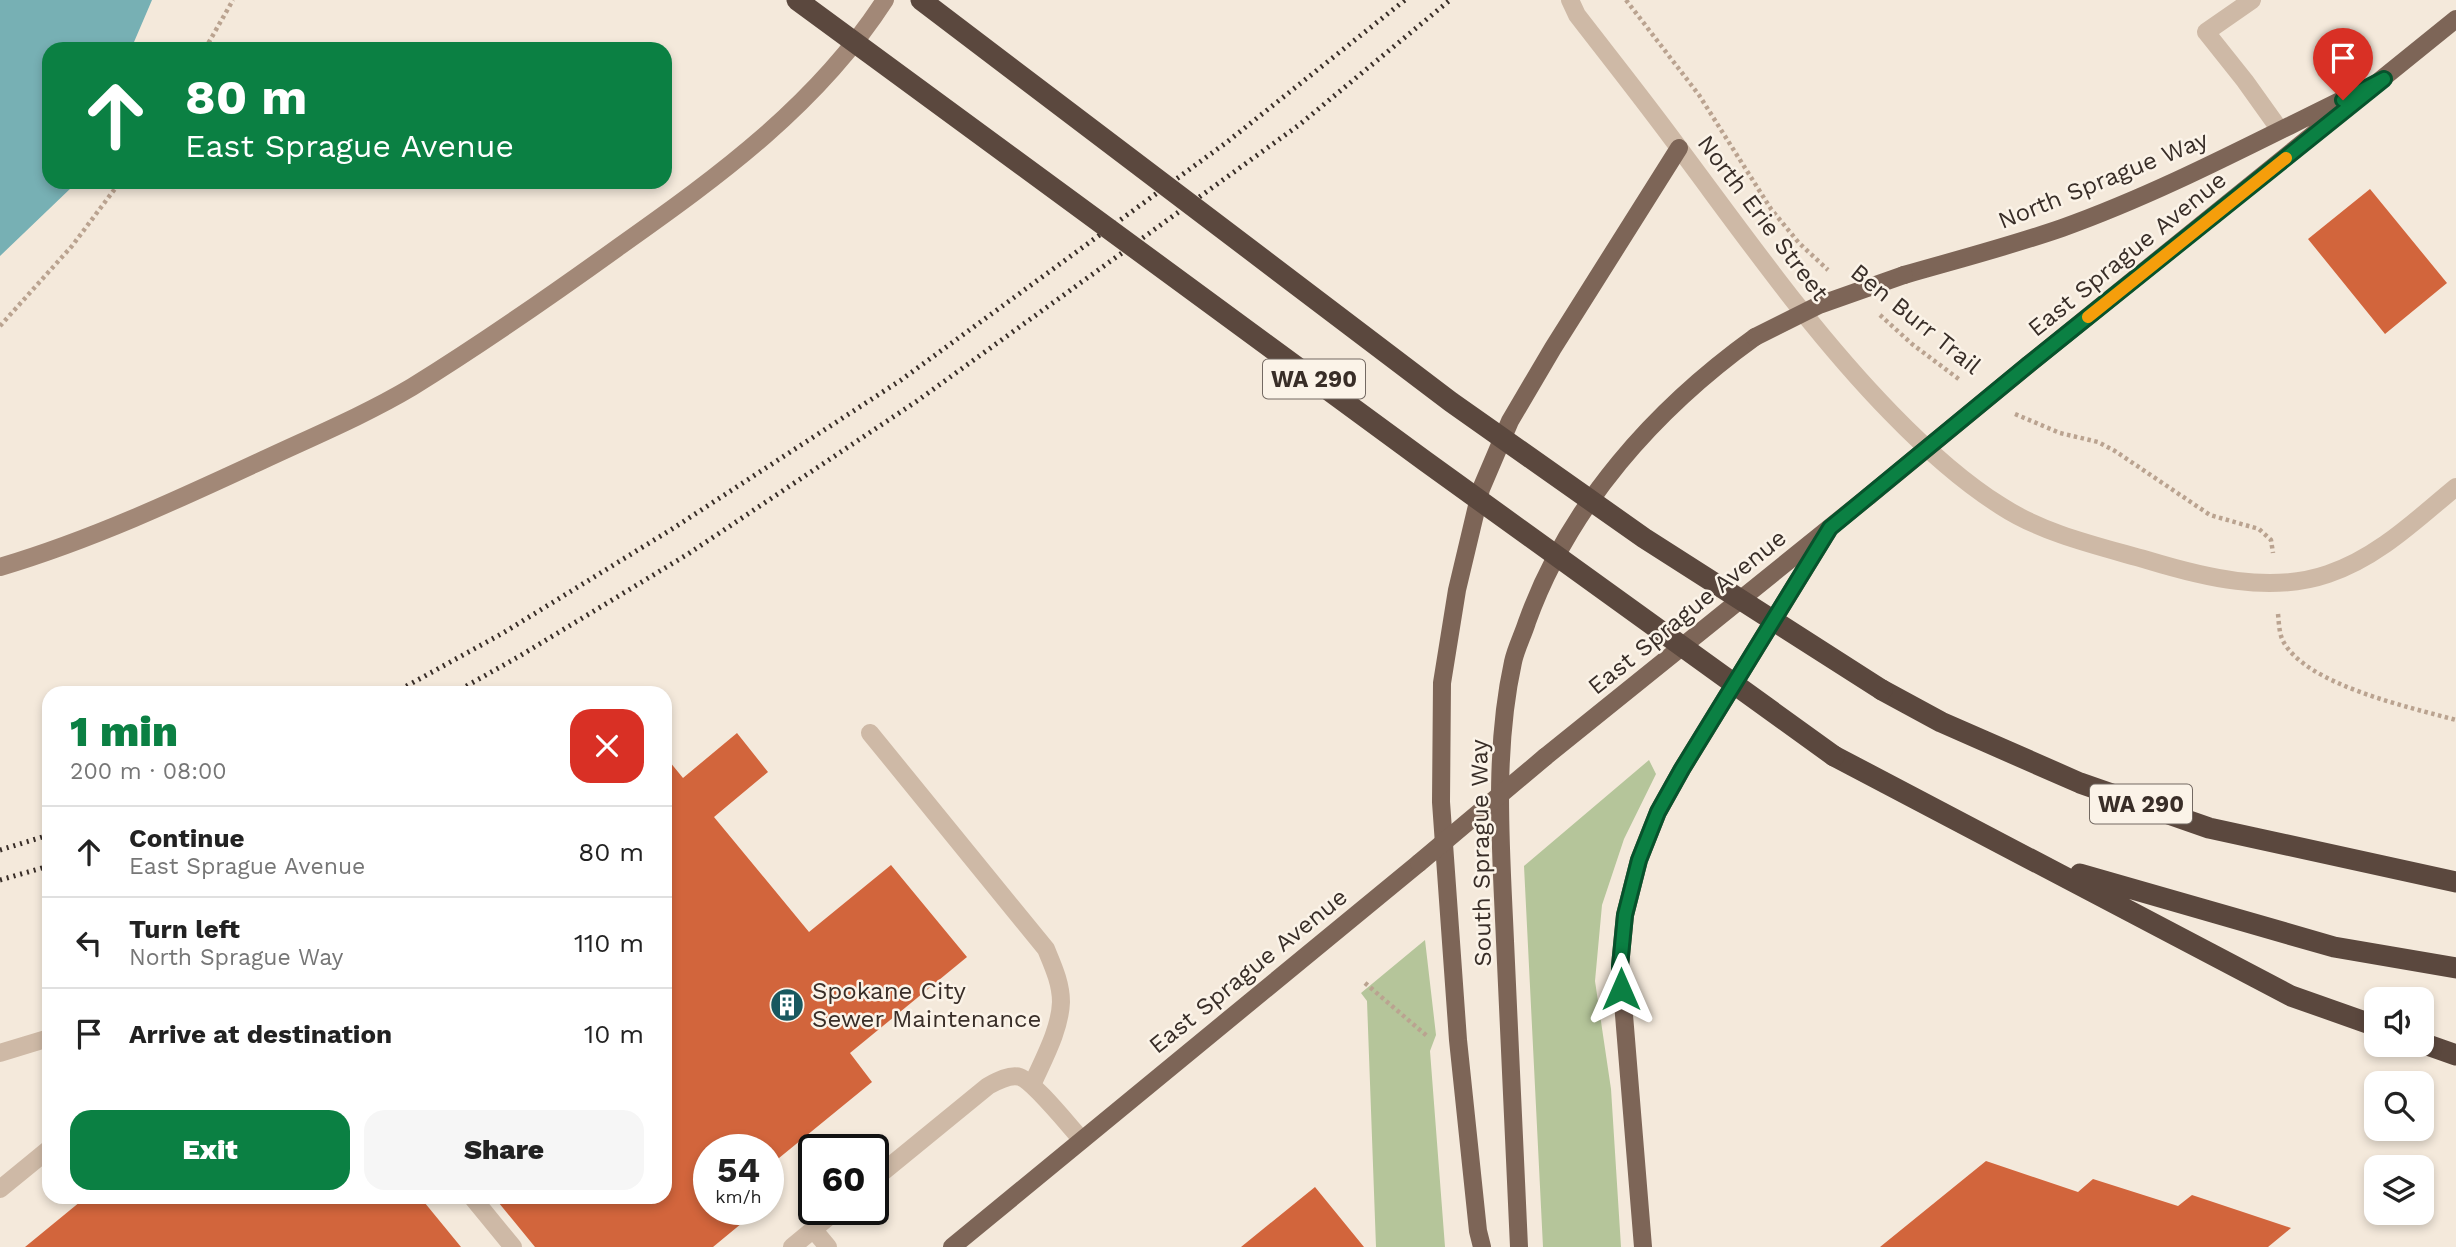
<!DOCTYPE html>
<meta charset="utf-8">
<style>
:root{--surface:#fff;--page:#f6f6f6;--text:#222;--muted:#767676;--line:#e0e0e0;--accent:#0b8043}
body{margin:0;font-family:"Work Sans",sans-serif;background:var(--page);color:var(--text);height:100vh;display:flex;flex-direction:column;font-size:26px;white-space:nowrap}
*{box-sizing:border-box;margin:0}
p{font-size:23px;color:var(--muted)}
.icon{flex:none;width:38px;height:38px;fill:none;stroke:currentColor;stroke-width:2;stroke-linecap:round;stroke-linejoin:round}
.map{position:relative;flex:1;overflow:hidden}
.panel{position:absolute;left:42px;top:686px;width:630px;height:518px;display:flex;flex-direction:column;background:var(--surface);border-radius:21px;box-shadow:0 4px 10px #0003}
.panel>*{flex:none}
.hud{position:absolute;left:42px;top:42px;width:630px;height:147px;border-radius:21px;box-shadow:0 4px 10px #0003;background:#0b8043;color:#fff;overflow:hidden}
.tools{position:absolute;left:2364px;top:987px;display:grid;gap:14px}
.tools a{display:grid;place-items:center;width:70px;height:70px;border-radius:14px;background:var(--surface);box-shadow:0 4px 10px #0003;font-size:35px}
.speed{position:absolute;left:693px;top:1134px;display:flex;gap:14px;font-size:35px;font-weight:700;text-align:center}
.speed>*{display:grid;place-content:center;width:91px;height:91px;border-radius:50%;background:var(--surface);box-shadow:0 4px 10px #0003;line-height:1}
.speed small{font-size:18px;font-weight:400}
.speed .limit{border:4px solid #111;border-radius:10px;background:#fff;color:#111}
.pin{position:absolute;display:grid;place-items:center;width:60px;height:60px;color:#fff;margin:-72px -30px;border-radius:50% 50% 50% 0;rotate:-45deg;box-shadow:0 0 7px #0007}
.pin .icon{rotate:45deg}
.me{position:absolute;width:77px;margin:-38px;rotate:0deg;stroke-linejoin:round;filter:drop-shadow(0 0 5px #0008)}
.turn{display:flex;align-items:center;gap:24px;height:147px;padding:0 28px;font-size:32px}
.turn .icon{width:91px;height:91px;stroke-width:2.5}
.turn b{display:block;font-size:49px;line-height:60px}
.round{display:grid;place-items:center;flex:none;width:74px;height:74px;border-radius:21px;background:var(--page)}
.head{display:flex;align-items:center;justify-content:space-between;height:119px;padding:0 28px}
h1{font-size:42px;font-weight:800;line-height:52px;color:var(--accent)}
.primary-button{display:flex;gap:14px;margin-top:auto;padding:14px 28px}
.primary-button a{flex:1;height:80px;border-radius:21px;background:var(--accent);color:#fff;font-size:28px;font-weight:800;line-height:80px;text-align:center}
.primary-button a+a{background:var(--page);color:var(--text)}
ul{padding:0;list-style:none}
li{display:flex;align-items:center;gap:21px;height:91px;padding:0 28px;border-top:2px solid var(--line)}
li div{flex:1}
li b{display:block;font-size:26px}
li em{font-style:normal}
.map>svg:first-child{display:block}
.green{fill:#b5c59a}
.water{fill:#77b0b4}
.building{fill:#d2653c}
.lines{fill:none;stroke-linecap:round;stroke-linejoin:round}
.path{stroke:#baa390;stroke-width:4.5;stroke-dasharray:3.5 3.5;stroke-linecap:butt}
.lane{stroke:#ceb9a6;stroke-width:18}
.street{stroke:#ceb9a6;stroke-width:18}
.secondary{stroke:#a28877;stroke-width:18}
.primary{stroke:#7d6557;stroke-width:18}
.highway{stroke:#5b483e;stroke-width:21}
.rail{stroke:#392e28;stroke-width:5;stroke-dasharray:2 5;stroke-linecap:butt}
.primary-bridge{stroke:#7d6557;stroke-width:18}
.highway-bridge{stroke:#5b483e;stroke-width:21}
.route-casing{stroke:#07532c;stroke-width:18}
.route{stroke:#0b8043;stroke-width:12}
.slow{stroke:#f59e0b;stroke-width:12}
.labels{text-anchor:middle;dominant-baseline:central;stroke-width:5;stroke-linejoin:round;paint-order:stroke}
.shield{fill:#fbf3e8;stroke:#736962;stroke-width:2}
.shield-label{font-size:23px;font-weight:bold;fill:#392e28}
.street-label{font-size:24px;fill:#392e28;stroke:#fbf3e8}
.poi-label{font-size:24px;fill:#392e28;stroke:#fbf3e8;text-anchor:start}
</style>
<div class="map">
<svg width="2456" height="1247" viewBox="0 0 2456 1247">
<rect width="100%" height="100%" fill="#f4e9db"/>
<path class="green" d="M1649 760 1656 774 1624 839 1602 905 1595 981 1611 1089 1621 1247H1543L1524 866Z
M1425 940 1436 1035 1430 1051 1445 1247H1376L1367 1001 1361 993Z"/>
<path class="water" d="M0 0H152L131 49H49V182H74L72 187 0 256Z"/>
<path class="building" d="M2370 189 2447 283 2385 334 2308 239Z
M737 733 768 772 714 817 809 932 891 865 967 957 850 1053 872 1082 768 1167V1150H709V1209H759L713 1247H535L494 1197H665V756L683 778Z
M1986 1161 2078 1192 2093 1179 2178 1206 2192 1195 2291 1228 2268 1247H1880Z
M1315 1187 1364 1247H1241Z
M86 1197H420L461 1247H25Z"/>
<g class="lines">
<path class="path" d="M1626 0 1699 95 1771 209 1799 243 1828 270
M205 49 233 0
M1880 315 1912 344 1960 380
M0 326 72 246 120 182
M2015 414 2060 433 2098 442 2115 451 2210 515 2259 529 2271 540 2273 553
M2278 614C2279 623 2279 633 2283 641 2306 685 2409 707 2456 720
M1365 983 1427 1036"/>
<path class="lane" d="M2252 0 2206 32 2245 81 2280 130
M870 733 1046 949C1053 966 1061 983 1061 1002 1060 1030 1043 1060 1032 1085
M0 1053 49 1038
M873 1180 988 1086C997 1081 1010 1074 1020 1077 1033 1081 1070 1127 1082 1140
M0 1189 49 1149
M472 1197 513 1247
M813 1229 828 1247
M792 1247 838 1209"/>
<path class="street" d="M1570 0 1577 15C1611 59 1646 103 1679 148 1747 239 1812 332 1891 413 1925 448 1961 481 2001 506 2044 534 2098 546 2147 560 2203 577 2270 594 2328 574 2377 558 2416 520 2456 487"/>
<path class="secondary" d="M0 567C91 540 177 500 263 460 312 437 365 415 412 387 483 343 552 295 620 246 719 176 818 104 885 0"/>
<path class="primary" d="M1904 275C1956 260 2010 246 2062 228 2163 192 2259 140 2356 93
M2028 365 2456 19
M1545 757 1869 496
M952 1247 1419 863
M1482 1247 1478 1231 1458 1040 1441 802 1442 683 1457 590 1481 489 1510 421 1553 348 1679 148
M1519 1247C1515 1145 1510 1043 1505 941 1501 848 1493 753 1513 662 1516 648 1523 635 1527 622 1569 505 1655 409 1755 337
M1643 1247 1620 966 1625 915 1639 860 1658 812 1682 769 1830 528"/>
<path class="highway" d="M1882 690 1941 722 2080 783 2209 828 2456 882
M1834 756 2291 996 2376 1026
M2080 874 2334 947 2456 968
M2422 1043 2456 1055"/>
<path class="rail" d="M394 693 503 633 672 529 901 380 1227 142 1405 0
M454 693 518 657 688 554 917 401 1299 125 1450 0
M0 850 49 835
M0 880 49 866"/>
<path class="primary-bridge" d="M1755 337 1819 305 1904 275
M1869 496 2028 365
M1419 863 1545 757"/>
<path class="highway-bridge" d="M797 0 1425 461 1834 756
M921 0 1451 402 1644 538 1882 690"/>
</g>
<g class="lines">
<g class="route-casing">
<path id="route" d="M1621 989 1620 966 1625 915 1639 860 1658 812 1682 769 1830 528 2028 365 2384 79 2343 100"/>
</g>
<use href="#route" class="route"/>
<path class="slow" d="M2088 317 2286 158"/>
</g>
<defs>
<g id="building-disc" transform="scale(1.75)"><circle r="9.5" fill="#19585f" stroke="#fbf3e8"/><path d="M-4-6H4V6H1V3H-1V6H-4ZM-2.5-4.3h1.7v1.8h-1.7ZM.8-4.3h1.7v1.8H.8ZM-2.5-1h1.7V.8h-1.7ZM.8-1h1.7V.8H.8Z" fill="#fff"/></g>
</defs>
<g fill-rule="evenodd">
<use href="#building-disc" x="787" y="1005"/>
</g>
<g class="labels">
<g class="shield">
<rect x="1263" y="359.5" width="102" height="39" rx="5"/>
<rect x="2090" y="784.5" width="102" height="39" rx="5"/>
</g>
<g class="shield-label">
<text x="1314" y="379">WA 290</text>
<text x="2141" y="804">WA 290</text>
</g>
<g class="street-label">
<text transform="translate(2103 180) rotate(-22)">North Sprague Way</text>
<text transform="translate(1763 218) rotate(53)">North Erie Street</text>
<text transform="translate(2127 254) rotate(-39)">East Sprague Avenue</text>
<text transform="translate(1916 319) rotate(39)">Ben Burr Trail</text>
<text transform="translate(1687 612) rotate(-39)">East Sprague Avenue</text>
<text transform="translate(1481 853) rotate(-91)">South Sprague Way</text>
<text transform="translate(1248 971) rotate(-39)">East Sprague Avenue</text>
</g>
<g class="poi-label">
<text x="812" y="991">Spokane City<tspan x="812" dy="28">Sewer Maintenance</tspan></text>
</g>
</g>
</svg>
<div class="tools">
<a><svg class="icon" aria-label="sound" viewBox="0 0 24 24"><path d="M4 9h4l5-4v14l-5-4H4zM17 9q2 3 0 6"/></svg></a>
<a><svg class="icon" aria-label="search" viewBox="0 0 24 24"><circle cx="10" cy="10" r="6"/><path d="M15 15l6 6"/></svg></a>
<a><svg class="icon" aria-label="layers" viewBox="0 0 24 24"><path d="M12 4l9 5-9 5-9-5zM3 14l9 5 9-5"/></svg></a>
</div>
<div class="speed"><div>54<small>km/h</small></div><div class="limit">60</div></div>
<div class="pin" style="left:2343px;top:100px;background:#d93025"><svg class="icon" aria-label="arrive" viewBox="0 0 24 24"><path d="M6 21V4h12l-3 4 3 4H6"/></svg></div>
<svg class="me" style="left:1621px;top:989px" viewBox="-20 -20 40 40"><path d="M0-17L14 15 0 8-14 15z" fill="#0b8043" stroke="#fff" stroke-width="4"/></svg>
<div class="hud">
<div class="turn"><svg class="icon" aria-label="ahead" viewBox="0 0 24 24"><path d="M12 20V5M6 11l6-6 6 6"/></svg><div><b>80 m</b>East Sprague Avenue</div></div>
</div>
<section class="panel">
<div class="head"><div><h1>1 min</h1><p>200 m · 08:00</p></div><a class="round" style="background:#d93025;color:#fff"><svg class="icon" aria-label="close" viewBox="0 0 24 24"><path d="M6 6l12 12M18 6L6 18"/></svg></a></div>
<ul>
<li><svg class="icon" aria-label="ahead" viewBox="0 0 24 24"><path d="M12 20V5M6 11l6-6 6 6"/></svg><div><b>Continue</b><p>East Sprague Avenue</p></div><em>80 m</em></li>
<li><svg class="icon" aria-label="left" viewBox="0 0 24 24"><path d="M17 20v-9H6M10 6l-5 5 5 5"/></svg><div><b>Turn left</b><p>North Sprague Way</p></div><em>110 m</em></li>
<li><svg class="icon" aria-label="arrive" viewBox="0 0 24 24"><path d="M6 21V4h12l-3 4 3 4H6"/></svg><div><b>Arrive at destination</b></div><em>10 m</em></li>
</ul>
<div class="primary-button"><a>Exit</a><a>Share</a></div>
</section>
</div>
